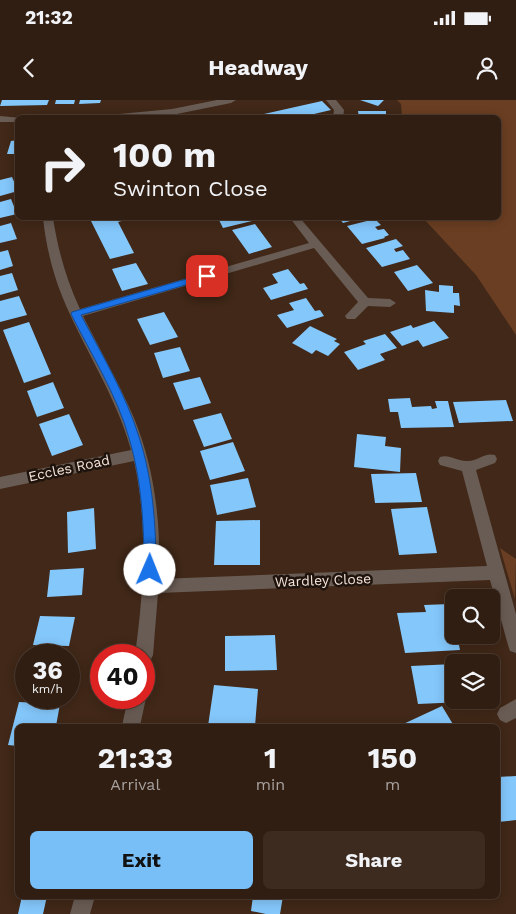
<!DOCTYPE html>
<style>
:root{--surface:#311e12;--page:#3d2b20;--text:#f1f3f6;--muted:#a8a29f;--line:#4c3c32;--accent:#78bff7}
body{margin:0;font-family:"Work Sans",sans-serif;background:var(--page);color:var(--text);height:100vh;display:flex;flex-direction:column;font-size:19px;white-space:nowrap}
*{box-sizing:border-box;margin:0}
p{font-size:16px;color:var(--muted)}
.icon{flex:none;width:28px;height:28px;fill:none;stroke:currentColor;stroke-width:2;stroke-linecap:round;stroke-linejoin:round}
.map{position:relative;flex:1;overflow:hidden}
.drawer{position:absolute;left:15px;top:624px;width:485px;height:175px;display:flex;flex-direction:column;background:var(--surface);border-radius:8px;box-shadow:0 2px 12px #0003,0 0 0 1px var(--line)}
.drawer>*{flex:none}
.top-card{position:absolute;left:15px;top:15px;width:486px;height:105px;border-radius:8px;box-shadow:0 2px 12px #0003,0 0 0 1px var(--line);background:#311e12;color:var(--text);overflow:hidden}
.tools{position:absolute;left:445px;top:489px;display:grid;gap:10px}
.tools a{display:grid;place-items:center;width:55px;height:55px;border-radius:8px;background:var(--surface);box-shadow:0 2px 12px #0003,0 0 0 1px var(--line);font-size:25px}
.speed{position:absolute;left:15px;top:544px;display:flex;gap:10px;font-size:25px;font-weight:700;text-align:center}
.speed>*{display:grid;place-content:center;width:65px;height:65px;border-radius:50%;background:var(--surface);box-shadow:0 2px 12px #0003,0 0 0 1px var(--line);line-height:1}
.speed small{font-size:12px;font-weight:400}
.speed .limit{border:8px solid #d22;background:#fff;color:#111}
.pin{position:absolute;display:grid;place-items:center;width:42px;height:42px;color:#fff;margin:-21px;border-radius:10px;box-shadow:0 2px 8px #0006}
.me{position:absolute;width:55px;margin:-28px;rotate:1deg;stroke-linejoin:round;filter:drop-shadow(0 0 4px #0008)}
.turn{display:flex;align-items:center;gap:18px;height:105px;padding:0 15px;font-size:22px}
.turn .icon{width:65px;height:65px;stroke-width:2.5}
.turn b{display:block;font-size:35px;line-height:42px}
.eta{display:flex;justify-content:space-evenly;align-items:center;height:85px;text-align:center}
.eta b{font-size:30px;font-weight:700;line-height:35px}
.primary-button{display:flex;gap:10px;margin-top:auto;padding:10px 15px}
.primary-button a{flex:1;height:58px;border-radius:8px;background:var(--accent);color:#111;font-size:20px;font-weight:700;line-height:58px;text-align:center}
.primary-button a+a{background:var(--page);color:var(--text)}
.status{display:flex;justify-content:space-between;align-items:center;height:35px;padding:0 25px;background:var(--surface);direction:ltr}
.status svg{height:14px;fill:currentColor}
header{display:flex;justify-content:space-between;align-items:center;height:65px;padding:0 15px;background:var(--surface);font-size:22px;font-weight:700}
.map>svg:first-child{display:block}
.green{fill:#6a3e22}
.building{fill:#84c7fb}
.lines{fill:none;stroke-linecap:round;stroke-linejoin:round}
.minor{fill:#695c54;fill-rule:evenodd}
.route{fill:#1a73e8;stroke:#114b97}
.labels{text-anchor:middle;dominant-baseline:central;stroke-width:5;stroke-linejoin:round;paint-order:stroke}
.street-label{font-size:14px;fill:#f5e4da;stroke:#1f140d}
</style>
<div class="status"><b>21:32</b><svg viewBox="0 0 49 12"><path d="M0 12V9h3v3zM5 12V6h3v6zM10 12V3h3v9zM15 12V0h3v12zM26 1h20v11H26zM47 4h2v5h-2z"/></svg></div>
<header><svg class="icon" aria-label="back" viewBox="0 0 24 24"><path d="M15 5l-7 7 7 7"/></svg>Headway<svg class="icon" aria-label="person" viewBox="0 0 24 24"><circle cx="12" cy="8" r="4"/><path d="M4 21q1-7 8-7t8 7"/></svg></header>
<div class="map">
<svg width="516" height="814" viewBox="0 0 516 814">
<rect width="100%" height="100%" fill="#412818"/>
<path class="green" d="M397 0H516V235L476 175 423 118H499V18L402 17 401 4Z
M500 448 516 459 515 499Z"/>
<path class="building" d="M2 0H49L47 5 0 6Z
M56 0H75L74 4H55Z
M80 0H101L100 3 79 4Z
M360 0H384L378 6Z
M322 1 331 10 297 18H246Z
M358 11H386V18H359Z
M18 40V54H7L11 41Z
M12 77 18 91 0 96V80Z
M11 99 17 114 0 118V102Z
M106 118H128L129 119 118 122 134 153 110 159 91 121Z
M218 118H249L252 121 223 128Z
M339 118H361L343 123Z
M375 119 381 125 375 127 378 130 384 129 389 135 384 137 385 138 362 144 347 126Z
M11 123 17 139 0 143V126Z
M255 124 272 147 249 154 232 130Z
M396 139 403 146 394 149 396 152 403 150 410 159 382 167 366 148Z
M8 150 13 166 0 170V152Z
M136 163 148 184 122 191 112 169Z
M417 165 433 183 408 191 394 172Z
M288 169 300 184 304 183 308 189 271 200 263 188 278 183 272 174Z
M12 173 18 190 0 195V176Z
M439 185 453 186V193H459L460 206 454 205V213L426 211 425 190 439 192Z
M19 196 27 215 0 222V201Z
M306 198 315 211 320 210 324 216 287 228 277 215 294 210 289 203Z
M164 212 178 237 150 245 137 219Z
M434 221 449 238 423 247 418 240 402 246 390 232 411 225 413 228Z
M29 222 51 274 24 283 3 230Z
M310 226 337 239 334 241 340 244 328 256 316 250 312 254 292 243Z
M385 234 397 248 380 254 385 260 358 270 344 252 366 244 363 241Z
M180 247 190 271 163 278 154 253Z
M200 277 211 303 184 310 173 283Z
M53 282 64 308 37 317 27 291Z
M410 298 412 307 431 306 432 309 437 308 435 301H448L454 327 401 328 398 312H390L388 299Z
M506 300 513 321 459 323 453 302Z
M221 313 232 339 204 347 193 320Z
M69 314 83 345 52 356 39 324Z
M357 334 386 337 385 346 401 348 400 372 354 367Z
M233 342 245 371 210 380 200 351Z
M416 373 422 402 375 403 371 374Z
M248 378 256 407 217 415 210 385Z
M427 407 437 453 399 455 391 409Z
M94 408 96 449 68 453 67 412Z
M260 420V465H214L216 421Z
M84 468 82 495 47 497 50 470Z
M450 504 454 521V535H457L460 550 405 553 397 513 426 512 424 505Z
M40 516 75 517 69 546 33 545Z
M275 535 277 570 225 571V536Z
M454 564V600H462L463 602 418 604 411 566Z
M214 585 258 589 255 626H208Z
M19 602 60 604 56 626H18V646L8 645Z
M442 606 454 626H399Z
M516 676V720L498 722V677Z
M22 796H47L43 814H18Z
M253 796H283L280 814H266L251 811Z"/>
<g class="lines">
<path class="minor" d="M217 0H236L231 3 172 15 144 18H105L109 15 172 9Z
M326 0H336L344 10 343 18H333L334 10Z
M0 16 22 18H18V22H0Z
M43 118H53C58 150 66 179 80 209L309 143 290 118H300L368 198 390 199 396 203 390 207 368 206 355 219H347L345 216 358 202 314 148 83 216C100 250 119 283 134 318 155 369 161 424 159 479L487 466 462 371 440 365 438 361 440 357C450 354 458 362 468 361 478 361 485 352 495 355L497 359 495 363 476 370 516 514V553L510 551 508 545 490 480 158 493 153 555 150 561 144 563V555H135C144 490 148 425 134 361L0 389V377L131 350C116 295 83 248 62 196 52 171 46 145 43 118Z
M144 593 146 598 140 626H122L128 598H144Z
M516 599V618L506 623 500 620 497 614 500 608Z
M75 796H95L90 814H70Z"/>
</g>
<path class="route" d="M207 173 211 176 210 178 81 215C102 255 126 295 139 337 153 380 156 425 156 470L155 474 150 475 146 474 144 470C144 425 142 382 129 338 117 295 91 254 71 214L72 212Z"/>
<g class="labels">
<g class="street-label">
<text transform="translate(69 368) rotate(-12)">Eccles Road</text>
<text transform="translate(323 480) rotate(-2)">Wardley Close</text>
</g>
</g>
</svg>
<div class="tools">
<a><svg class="icon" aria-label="search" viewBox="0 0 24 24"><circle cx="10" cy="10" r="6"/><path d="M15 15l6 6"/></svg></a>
<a><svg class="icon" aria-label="layers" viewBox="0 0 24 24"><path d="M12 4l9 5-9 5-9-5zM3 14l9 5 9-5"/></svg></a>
</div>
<div class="speed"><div>36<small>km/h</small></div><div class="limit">40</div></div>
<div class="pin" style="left:207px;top:176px;background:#d93025"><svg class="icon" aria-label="arrive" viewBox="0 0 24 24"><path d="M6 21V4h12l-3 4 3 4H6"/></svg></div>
<svg class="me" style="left:150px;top:470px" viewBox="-20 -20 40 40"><circle r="19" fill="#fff"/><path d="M0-13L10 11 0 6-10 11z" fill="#1a73e8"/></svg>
<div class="top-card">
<div class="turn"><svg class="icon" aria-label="right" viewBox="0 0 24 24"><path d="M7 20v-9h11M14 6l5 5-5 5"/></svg><div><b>100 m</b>Swinton Close</div></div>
</div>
<section class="drawer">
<div class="eta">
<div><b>21:33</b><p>Arrival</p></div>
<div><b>1</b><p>min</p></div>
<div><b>150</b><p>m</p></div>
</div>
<div class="primary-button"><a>Exit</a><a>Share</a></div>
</section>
</div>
